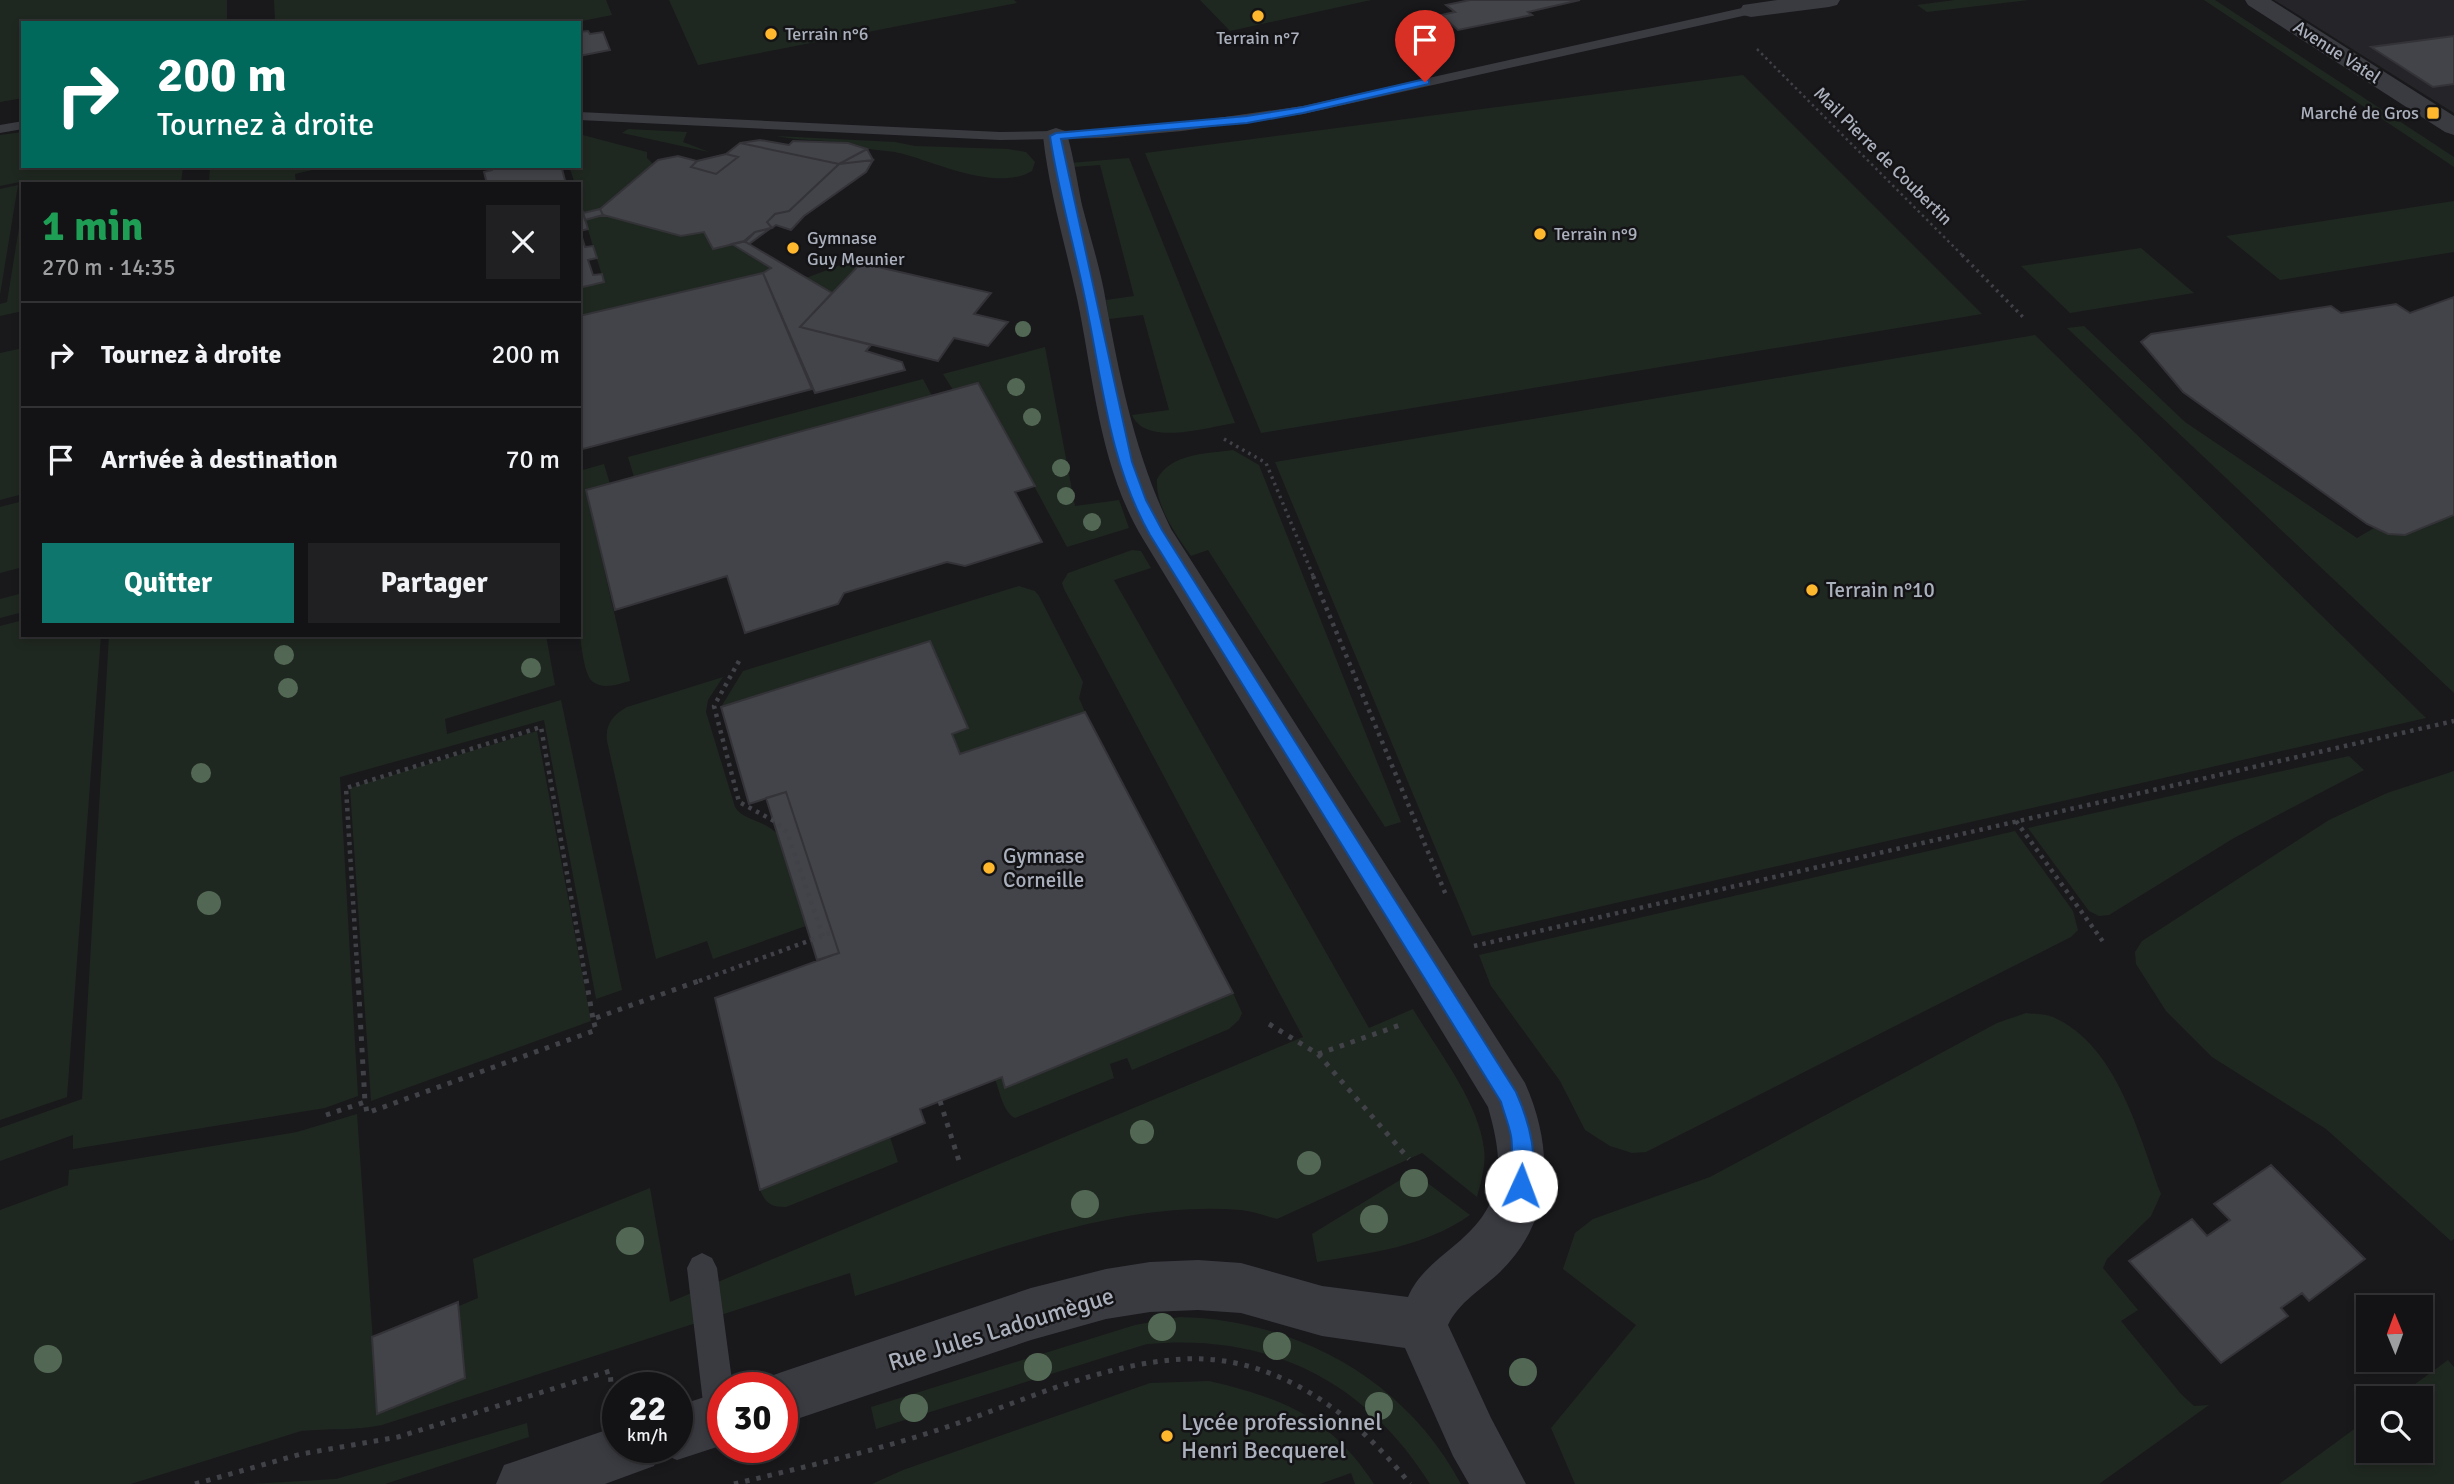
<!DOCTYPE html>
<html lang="fr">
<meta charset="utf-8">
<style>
:root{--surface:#131315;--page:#202022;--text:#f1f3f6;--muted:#9d9ea0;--line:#323234;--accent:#0f766e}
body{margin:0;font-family:Signika,sans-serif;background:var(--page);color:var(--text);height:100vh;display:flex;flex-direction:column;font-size:26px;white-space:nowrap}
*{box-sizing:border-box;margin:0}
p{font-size:23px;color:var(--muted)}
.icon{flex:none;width:38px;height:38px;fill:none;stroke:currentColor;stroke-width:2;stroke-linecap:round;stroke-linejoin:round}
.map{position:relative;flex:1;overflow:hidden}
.drawer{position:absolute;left:21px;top:182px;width:560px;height:455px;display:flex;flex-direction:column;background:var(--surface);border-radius:0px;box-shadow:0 4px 10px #0003,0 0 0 2px var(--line)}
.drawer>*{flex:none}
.hud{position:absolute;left:21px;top:21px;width:560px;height:147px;border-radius:0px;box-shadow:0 4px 10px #0003,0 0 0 2px var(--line);background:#00695c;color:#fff;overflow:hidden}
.needle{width:46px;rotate:359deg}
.controls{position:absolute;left:2356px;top:1295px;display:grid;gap:14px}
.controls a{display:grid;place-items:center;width:77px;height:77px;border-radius:0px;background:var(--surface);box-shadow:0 4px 10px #0003,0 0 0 2px var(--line);font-size:35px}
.speed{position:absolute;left:602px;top:1372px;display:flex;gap:14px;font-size:35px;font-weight:700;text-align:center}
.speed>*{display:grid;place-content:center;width:91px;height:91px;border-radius:50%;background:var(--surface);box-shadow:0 4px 10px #0003,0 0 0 2px var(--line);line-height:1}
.speed small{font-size:18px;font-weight:400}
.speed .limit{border:10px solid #d22;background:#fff;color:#111}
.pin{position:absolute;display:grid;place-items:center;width:60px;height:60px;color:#fff;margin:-72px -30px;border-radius:50% 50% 50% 0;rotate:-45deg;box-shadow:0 0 7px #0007}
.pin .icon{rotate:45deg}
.me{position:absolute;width:77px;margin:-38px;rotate:2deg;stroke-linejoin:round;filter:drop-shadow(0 0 5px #0008)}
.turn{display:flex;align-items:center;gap:24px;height:147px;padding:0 21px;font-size:32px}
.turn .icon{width:91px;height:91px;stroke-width:2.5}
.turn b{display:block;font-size:49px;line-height:60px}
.round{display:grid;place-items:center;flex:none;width:74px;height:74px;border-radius:0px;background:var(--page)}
.overview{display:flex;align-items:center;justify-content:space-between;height:119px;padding:0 21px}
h1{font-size:42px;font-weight:800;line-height:52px;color:#1e9e55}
.primary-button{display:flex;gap:14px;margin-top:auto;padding:14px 21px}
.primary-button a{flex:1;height:80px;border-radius:0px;background:var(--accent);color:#fff;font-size:28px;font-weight:800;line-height:80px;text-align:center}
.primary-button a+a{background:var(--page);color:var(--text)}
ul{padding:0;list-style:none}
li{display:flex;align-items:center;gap:21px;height:105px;padding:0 21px;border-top:2px solid var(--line)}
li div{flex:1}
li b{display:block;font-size:26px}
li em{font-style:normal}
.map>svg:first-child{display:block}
.built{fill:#252529}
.green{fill:#1f2820}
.building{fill:#434449;stroke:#333338;stroke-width:2}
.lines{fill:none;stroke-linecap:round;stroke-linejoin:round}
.path-far3{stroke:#404248;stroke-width:2.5;stroke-dasharray:2.5 3.5;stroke-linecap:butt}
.path-far2{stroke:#404248;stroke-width:3.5;stroke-dasharray:2.5 4.5;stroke-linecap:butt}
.path-far1{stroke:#404248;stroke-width:4.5;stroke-dasharray:3.5 5;stroke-linecap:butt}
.path{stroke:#404248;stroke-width:5;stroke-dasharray:4.5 7;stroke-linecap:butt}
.service{fill:#3a3b41;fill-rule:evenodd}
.minor{fill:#3a3b41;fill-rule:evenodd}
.tree{fill:#526854}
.route{fill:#1a73e8;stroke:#114b97;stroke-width:2}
.poi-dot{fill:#ffb72e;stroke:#141417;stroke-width:2.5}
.labels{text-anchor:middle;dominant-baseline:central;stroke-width:5;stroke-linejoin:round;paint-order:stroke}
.far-poi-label{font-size:18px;fill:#abb0bd;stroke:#141417;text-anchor:start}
.far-street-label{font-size:18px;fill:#abb0bd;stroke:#141417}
.poi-label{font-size:21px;fill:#abb0bd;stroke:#141417;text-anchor:start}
.near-street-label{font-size:24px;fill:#abb0bd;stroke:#141417}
.near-poi-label{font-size:24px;fill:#abb0bd;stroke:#141417;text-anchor:start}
</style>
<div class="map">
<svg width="2454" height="1484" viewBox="0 0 2454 1484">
<rect width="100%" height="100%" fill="#19191c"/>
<path class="built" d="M2274 0H2454V113L2284 6Z"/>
<path class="green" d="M0 0H227V23H23V98L0 102Z
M274 0H606L612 15 572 23H275Z
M669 0H1014L1017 3 698 65Z
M1200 0H1371L1230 31Z
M1955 0H2029L1927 12 1917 5Z
M2204 0H2215L2454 157V167Z
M1743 75 1982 314 1261 433 1145 153Z
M628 129 687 132 683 142 709 152 622 133Z
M23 132V166H183L181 184H26L25 181 0 186V135Z
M579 134 647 152V158L653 164 600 209 583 213 579 184H575L569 166H579Z
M776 136 895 142 915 146 1008 149 1026 152 1035 162 1032 171C999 191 941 165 907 155 895 151 883 151 870 149 863 148 857 144 850 143 824 140 800 141 776 136Z
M1129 158 1235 423C1208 427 1146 447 1132 415L1169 410 1143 315 1109 319 1106 300 1134 296 1100 165 1073 167 1070 163Z
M210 166H329L295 174 296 184H209Z
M18 185 0 295V189Z
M2454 201V252L2280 280 2226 236Z
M23 203V311L0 316V304L7 302Z
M603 215 681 236 704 232 713 249 732 244 771 268 763 273 579 316V288L604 282 585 220Z
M2141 248 2194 293 2070 313 2021 266Z
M851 261 861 263 832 293 806 278Z
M2084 326 2185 422 2357 538 2374 528C2404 543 2425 527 2454 515V693L2067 328Z
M2035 335 2426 718 1472 936 1275 462Z
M1045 347 1075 506 1119 500 1129 528 1067 547 979 384 953 390 943 374Z
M23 348V494L0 500V353Z
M923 379 932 396 634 477 628 457Z
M1233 450 1259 465 1401 822 1385 827 1208 550 1191 556C1176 535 1155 506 1157 479 1172 453 1205 454 1233 450Z
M604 464 610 484 586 491 630 681C618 684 604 690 593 682 571 665 579 505 579 471Z
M23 501V567L0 573V507Z
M1132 550 1141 551 1151 568 1114 580 1369 1028 1413 1009C1437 1050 1479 1102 1484 1149 1486 1166 1481 1182 1477 1197L1422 1153 1277 1219C1265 1216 1253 1211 1241 1210 1114 1199 975 1258 855 1296L850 1273 382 1425C355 1431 329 1428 301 1431L131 1484H0V1210L68 1185 69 1170 297 1132 357 1114 378 1413 465 1377 459 1306 478 1298 473 1259 650 1188 670 1302 1303 1037 1064 589 1062 583 1068 573Z
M1019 586 1035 591 1039 596 1083 682 1079 698 1085 712 960 754 952 734 968 728 930 641 721 707 743 671Z
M23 593V612L0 618V599Z
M23 620V635H101L67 1097 0 1120V626Z
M109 635H546L555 685 445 719 447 734 561 700 622 990 596 999 544 720 340 777 358 1096 325 1108 73 1149V1135L0 1161V1128L82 1099Z
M723 677 708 700 706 712 735 807C743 821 766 820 778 835L806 926 713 959 707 941 656 959 607 741C605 724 613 715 627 707Z
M537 731 591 1021 371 1101 350 788Z
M2349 756 2364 770 2234 838 2109 915 2099 916 2089 911 2028 828Z
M2454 771V1239L2451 1241 2326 1129 2212 1057 2166 1011 2136 964 2135 952 2142 941 2329 820 2387 793Z
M2015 831 2073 911 2078 930 2071 937 1646 1152 1632 1153 1610 1146 1585 1130 1560 1081 1491 986 1479 955Z
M1233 993 1242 1013 1239 1020 1229 1029 1132 1070 1127 1058 1110 1064 1114 1078 1015 1118C1003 1112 1000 1092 995 1079L1002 1077 1006 1088Z
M2026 1013C2035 1014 2045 1014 2053 1017 2118 1046 2138 1134 2161 1194L2151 1216 2107 1259 2103 1268 2138 1310 2121 1321 2181 1394 2194 1406 2209 1405 2099 1484H1575L1551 1428 1636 1325 1563 1269 1575 1233 1593 1219 1710 1177 1997 1023Z
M890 1137 898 1162 786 1207C771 1207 766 1204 760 1190Z
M1413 1172 1470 1215C1425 1247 1370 1253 1317 1262L1312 1234Z
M1180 1317C1297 1320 1405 1379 1461 1484H1430C1365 1380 1268 1333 1147 1344L876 1429 871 1407 1135 1325Z
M2448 1360 2454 1367V1484H2279L2368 1419V1451H2420V1398H2396Z
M1209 1381C1283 1398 1331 1418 1374 1484H1355L1351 1473 1320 1484H872L903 1470 1150 1383Z
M527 1423 529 1437 385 1484H251L336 1479Z"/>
<path class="building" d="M1470 0H1580L1528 12 1532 15 1458 30 1441 15 1455 12 1446 5Z
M588 31 590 34 603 32 610 50 579 56V32Z
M2454 36V84L2433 87 2371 47Z
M760 140 789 145 793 141 848 143 867 149 839 164 740 143Z
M740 143 839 164 789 211 775 214 767 222 772 228 755 232 746 241 713 249 704 232 681 236 603 215 600 209 658 160 678 156 697 161 691 167 716 174 738 157 726 154Z
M867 149 873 160 839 164Z
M726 154 738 157 716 174 691 167 697 161Z
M873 160 866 172 804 216 791 230 776 225 772 228 767 222 775 214 789 211 839 164Z
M491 166H569V167L562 169 566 184H487L484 172 492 170Z
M581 206 588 229 580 231 585 247 593 246 597 258 588 260 593 275 602 274 604 282 579 288V207Z
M600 209 603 215 585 220 583 213Z
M771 228 749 244 744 241 755 232Z
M744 241 832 293 800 327 871 345 866 351 902 362 905 370 815 393 763 273 771 268 732 244Z
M861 263 991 293 974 314 1008 322 988 346 954 338 938 361 800 327Z
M763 273 812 389 579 450V316Z
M2454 297V515L2405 535 2388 534 2367 524 2183 392 2141 342 2151 334 2331 306 2341 313 2396 304 2410 313Z
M978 383 1035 486 1015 492 1042 542 965 566 947 562 844 593 838 604 745 633 727 576 615 610 586 490Z
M930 641 968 728 952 734 960 754 1085 712 1233 993 1005 1088 1002 1077 920 1109 925 1123 760 1190 715 998 839 953 786 792 749 804 721 707Z
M786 792 839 953 817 960 766 798Z
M2271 1165 2365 1259 2309 1301 2302 1293 2281 1308 2288 1316 2221 1363 2129 1261 2192 1219 2207 1236 2230 1220 2214 1204Z
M458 1302 465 1378 377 1414 372 1337Z"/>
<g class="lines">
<path class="path-far3" d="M1757 49 1964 257"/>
<path class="path-far2" d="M1962 255 2023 317
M1224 439 1266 463 1314 578"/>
<path class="path-far1" d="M1313 576 1446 895
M739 661 714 706 739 802 776 822 787 832 823 936
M2016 821 2104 943
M1474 946 2454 721
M358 981 346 788 541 727 586 981
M699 981 833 932"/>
<path class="path" d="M358 979 365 1102
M586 979 593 1019
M1269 1024 1318 1054 1403 1024
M1318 1054 1409 1159
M940 1101 959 1161
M326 1115 365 1102 367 1113 596 1030 593 1019 704 979
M195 1484 301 1454 398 1437 610 1371 612 1396
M734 1484C804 1467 875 1451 944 1428 1021 1402 1100 1364 1183 1359 1276 1354 1355 1414 1410 1484"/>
<path class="service" d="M1751 6 1756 7V13L1303 114 1182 131 1103 138 1000 140 579 120V112L1000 132 1103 130 1182 123 1303 106Z
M23 121V129L0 133V125Z
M702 1253 712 1258 717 1268 733 1388H723L721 1435 710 1430 705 1419 687 1268 692 1258Z"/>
<path class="minor" d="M1777 0H1840L1837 5 1829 7 1751 17 1743 15 1740 10 1743 5Z
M2245 0H2271L2454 116V135L2445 132 2248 5Z
M1056 128 1065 131C1071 139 1079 193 1083 209 1091 240 1101 271 1106 302 1120 380 1136 457 1171 529L1525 1083C1554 1148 1554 1220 1500 1272 1482 1289 1459 1302 1448 1325L1491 1418 1526 1484H1469L1453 1456 1405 1348 1322 1336 1241 1313 1198 1310 1150 1312 1106 1319 1031 1340 782 1424V1388H760L763 1379 782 1372 1031 1288 1106 1269 1150 1262 1198 1260 1241 1263 1322 1286 1408 1297C1418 1274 1436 1261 1455 1245 1505 1204 1505 1167 1488 1107L1143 539C1099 466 1094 379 1077 298 1065 244 1049 191 1043 136L1047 131Z
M723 1391V1445L677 1460 660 1453 654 1466 605 1484H496L504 1465 618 1426V1447H677V1406Z"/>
</g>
<g class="tree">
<circle cx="1023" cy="329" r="8"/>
<circle cx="1016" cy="387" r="9"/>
<circle cx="1032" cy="417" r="9"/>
<circle cx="1061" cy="468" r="9"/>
<circle cx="1066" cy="496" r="9"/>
<circle cx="1092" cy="522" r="9"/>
<circle cx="284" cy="655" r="10"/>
<circle cx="531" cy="668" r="10"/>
<circle cx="288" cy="688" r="10"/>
<circle cx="201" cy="773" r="10"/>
<circle cx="209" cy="903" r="12"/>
<circle cx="1142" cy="1132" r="12"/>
<circle cx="1309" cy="1163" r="12"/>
<circle cx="1414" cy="1183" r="14"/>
<circle cx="1085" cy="1204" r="14"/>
<circle cx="1374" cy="1219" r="14"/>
<circle cx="630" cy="1241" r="14"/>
<circle cx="1162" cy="1327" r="14"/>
<circle cx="1277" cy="1346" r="14"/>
<circle cx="48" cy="1359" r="14"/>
<circle cx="1038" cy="1367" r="14"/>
<circle cx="1523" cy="1372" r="14"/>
<circle cx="1379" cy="1406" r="14"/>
<circle cx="914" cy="1408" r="14"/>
</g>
<path class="route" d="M1425 79 1429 80V84L1303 113 1247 123 1061 139 1132 462 1146 500 1162 530 1516 1092C1529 1121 1541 1162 1528 1193L1521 1196 1514 1193C1509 1182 1514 1152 1511 1136 1509 1125 1504 1113 1501 1102L1150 535C1109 463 1102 379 1085 299 1074 244 1058 191 1050 136L1056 133 1247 116 1303 107Z"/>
<g class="poi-dot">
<circle cx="1258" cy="16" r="7"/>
<circle cx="771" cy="34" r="7"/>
<rect x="2426" y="106" width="14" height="14" rx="3.5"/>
<circle cx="1540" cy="234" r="7"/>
<circle cx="793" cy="248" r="7"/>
<circle cx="1812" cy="590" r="7"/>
<circle cx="989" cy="868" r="7"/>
<circle cx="1167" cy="1436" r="7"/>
</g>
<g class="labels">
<g class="far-poi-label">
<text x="785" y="34">Terrain n°6</text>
<text x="1258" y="38" text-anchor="middle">Terrain n°7</text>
<text x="2419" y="113" text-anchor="end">Marché de Gros</text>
<text x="1554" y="234">Terrain n°9</text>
<text x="807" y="238">Gymnase<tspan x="807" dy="21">Guy Meunier</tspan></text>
</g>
<g class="far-street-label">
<text transform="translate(2337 52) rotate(33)">Avenue Vatel</text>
<text transform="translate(1883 156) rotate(45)">Mail Pierre de Coubertin</text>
</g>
<g class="poi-label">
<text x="1826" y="590">Terrain n°10</text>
<text x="1003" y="856">Gymnase<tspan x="1003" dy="24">Corneille</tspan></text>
</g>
<g class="near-street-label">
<text transform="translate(1001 1329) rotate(-17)">Rue Jules Ladoumègue</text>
</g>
<g class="near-poi-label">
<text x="1181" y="1422">Lycée professionnel<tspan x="1181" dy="28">Henri Becquerel</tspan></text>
</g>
</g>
</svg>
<div class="controls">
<a><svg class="needle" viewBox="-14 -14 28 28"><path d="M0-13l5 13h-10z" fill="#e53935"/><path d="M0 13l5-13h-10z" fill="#9d9ea0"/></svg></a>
<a><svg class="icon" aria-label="search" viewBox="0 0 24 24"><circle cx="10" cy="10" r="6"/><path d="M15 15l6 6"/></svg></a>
</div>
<div class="speed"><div>22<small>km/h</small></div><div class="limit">30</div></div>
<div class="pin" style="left:1425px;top:82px;background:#d93025"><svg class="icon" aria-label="arrive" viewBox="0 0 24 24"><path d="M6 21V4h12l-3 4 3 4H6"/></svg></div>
<svg class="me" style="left:1521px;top:1186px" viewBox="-20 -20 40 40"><circle r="19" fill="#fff"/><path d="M0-13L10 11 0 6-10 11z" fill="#1a73e8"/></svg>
<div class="hud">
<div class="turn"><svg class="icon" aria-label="right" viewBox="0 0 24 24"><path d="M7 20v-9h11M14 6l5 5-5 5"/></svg><div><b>200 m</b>Tournez à droite</div></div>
</div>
<section class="drawer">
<div class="overview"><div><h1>1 min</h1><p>270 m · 14:35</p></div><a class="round"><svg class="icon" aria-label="close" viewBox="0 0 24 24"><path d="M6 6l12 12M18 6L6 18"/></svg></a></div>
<ul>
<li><svg class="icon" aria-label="right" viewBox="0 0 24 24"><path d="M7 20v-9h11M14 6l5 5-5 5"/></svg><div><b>Tournez à droite</b></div><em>200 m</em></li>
<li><svg class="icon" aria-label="arrive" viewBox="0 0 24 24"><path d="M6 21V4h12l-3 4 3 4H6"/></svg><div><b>Arrivée à destination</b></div><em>70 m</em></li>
</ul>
<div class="primary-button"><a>Quitter</a><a>Partager</a></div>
</section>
</div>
